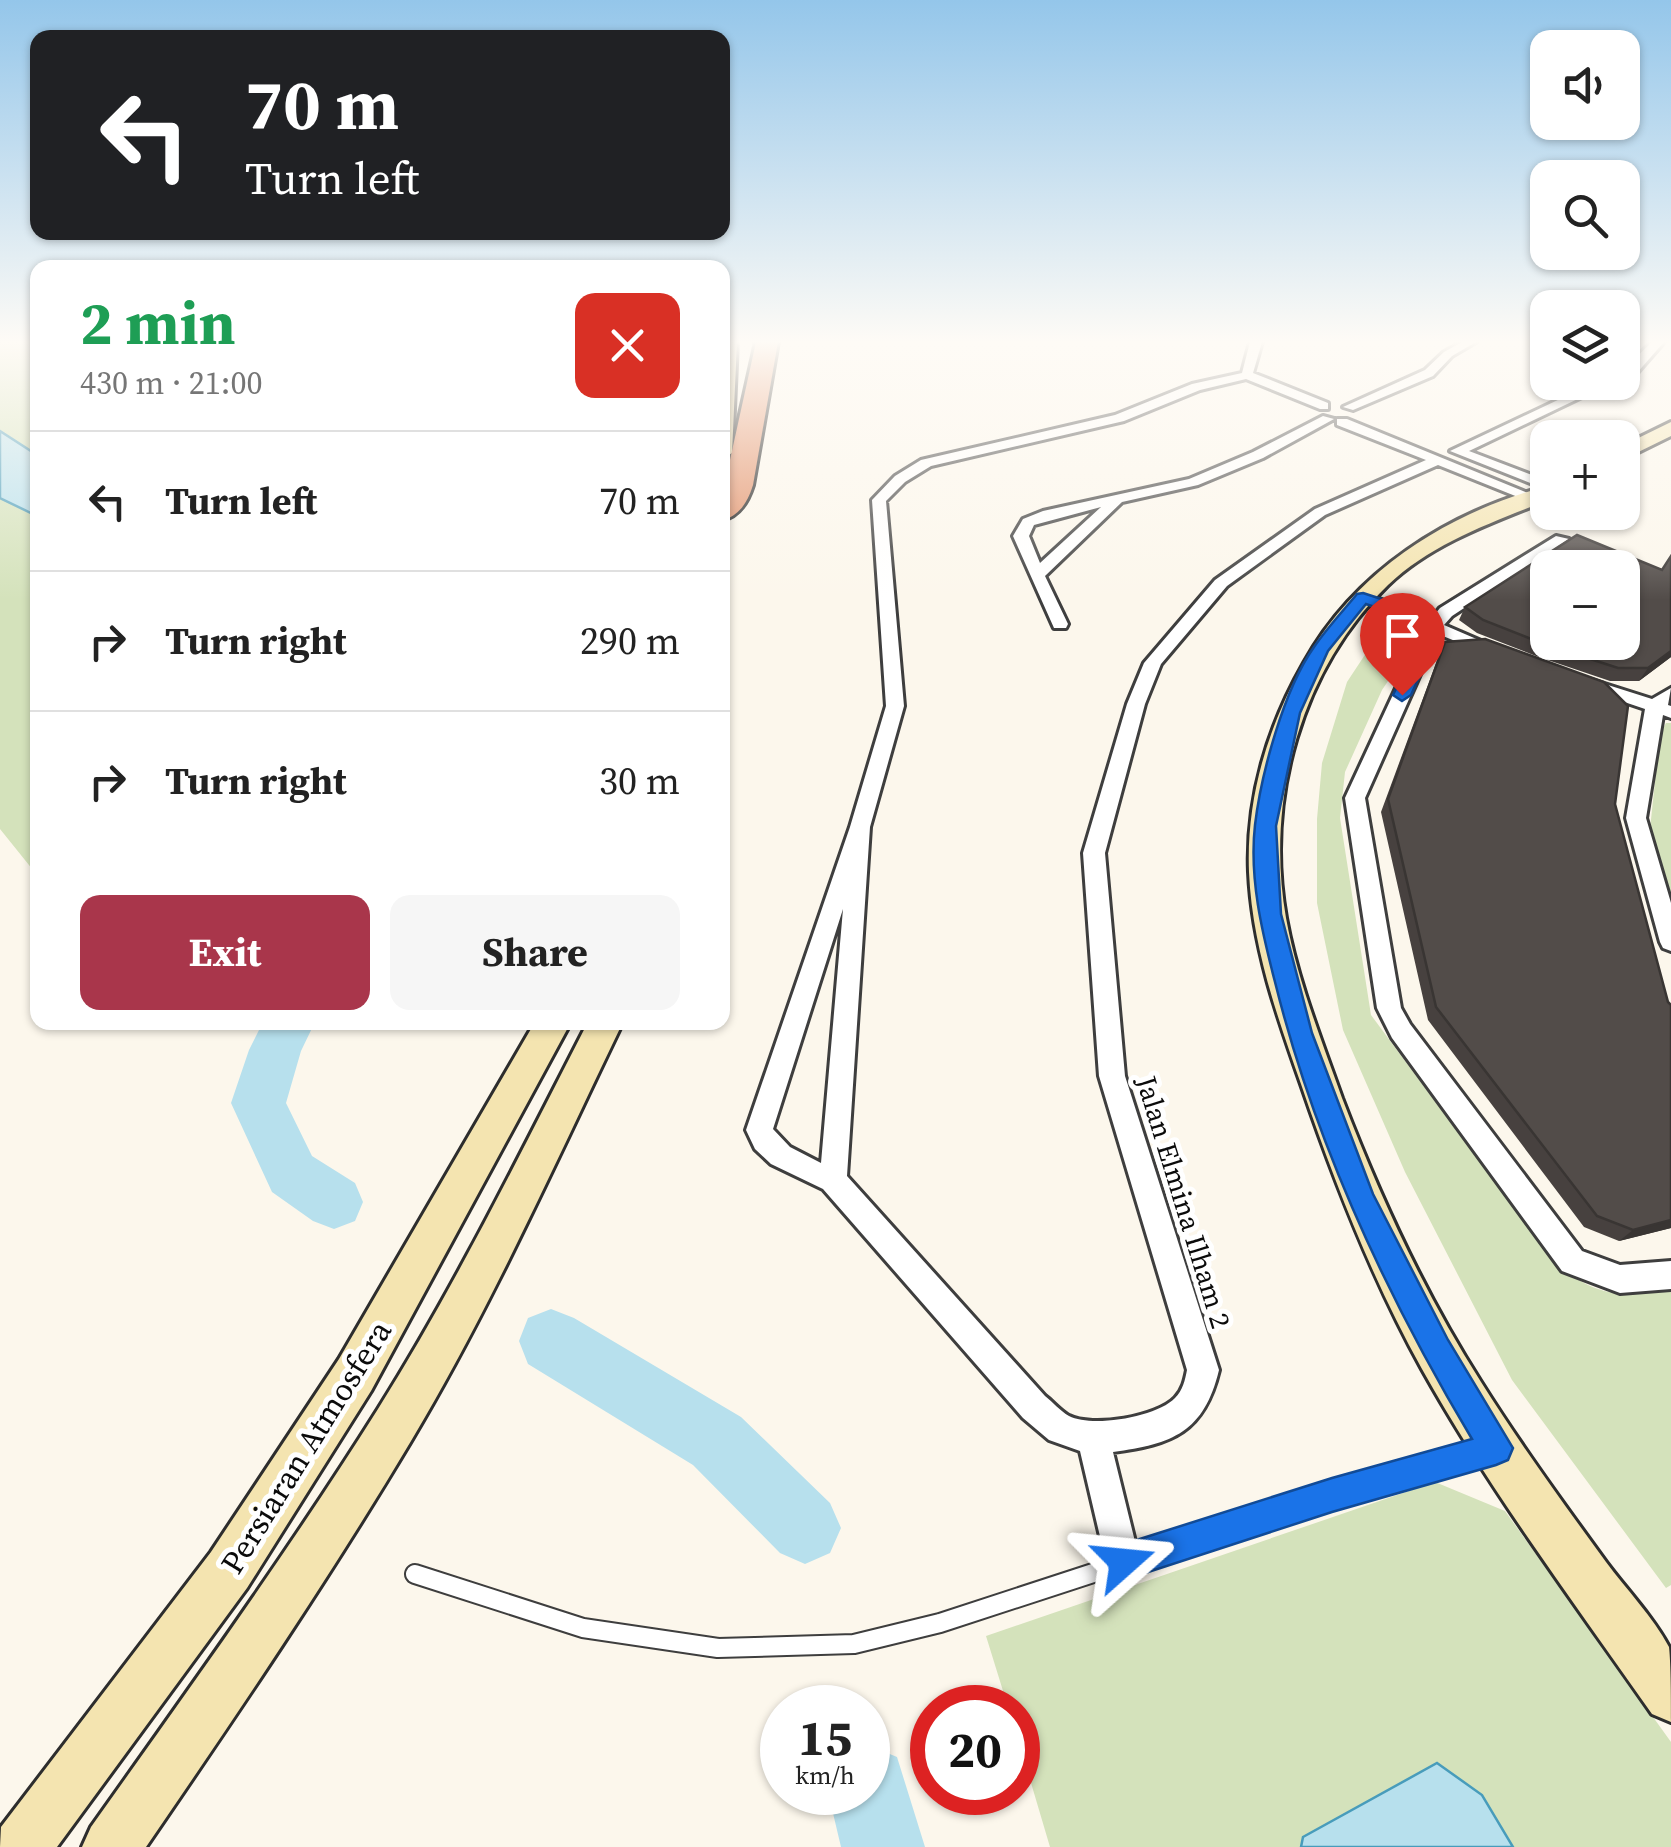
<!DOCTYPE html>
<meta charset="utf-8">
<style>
:root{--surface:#fff;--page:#f6f6f6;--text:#222;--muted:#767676;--line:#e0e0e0;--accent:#a9364b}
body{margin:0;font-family:"Source Serif 4",serif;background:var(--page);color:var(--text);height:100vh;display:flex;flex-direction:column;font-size:38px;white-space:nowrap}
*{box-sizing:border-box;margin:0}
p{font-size:32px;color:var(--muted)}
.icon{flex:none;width:55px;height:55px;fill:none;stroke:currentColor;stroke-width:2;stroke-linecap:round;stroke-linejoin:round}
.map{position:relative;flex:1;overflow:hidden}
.sheet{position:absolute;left:30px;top:260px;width:700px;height:770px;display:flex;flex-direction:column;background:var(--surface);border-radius:20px;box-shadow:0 2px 8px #0004}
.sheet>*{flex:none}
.hud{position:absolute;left:30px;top:30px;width:700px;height:210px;border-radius:20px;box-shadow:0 2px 8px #0004;background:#202124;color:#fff;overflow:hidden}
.controls{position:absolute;left:1530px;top:30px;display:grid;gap:20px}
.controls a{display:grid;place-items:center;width:110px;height:110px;border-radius:20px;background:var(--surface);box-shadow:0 2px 8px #0004;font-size:50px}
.speed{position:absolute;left:760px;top:1685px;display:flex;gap:20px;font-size:50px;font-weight:700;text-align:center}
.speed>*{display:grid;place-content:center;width:130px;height:130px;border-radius:50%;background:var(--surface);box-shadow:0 2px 8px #0004;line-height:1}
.speed small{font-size:25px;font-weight:400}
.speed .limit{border:15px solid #d22;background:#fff;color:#111}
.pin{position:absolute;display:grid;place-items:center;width:85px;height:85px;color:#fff;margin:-102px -42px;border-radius:50% 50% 50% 0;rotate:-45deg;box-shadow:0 0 10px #0007}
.pin .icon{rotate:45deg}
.me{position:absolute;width:110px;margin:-55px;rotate:72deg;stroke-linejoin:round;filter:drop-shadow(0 0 8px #0008)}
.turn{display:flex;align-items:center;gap:35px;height:210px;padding:0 50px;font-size:45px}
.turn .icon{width:130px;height:130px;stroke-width:2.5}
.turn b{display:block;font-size:70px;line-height:85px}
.round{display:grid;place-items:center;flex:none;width:105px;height:105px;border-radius:20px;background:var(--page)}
.overview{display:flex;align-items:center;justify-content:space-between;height:170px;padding:0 50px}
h1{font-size:60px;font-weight:700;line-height:75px;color:#1e9e55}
.primary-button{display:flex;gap:20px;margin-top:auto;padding:20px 50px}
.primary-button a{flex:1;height:115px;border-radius:20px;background:var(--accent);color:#fff;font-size:40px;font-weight:700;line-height:115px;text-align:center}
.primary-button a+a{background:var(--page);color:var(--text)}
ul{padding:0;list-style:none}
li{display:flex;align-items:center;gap:30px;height:140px;padding:0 50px;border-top:2px solid var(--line)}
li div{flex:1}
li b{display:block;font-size:38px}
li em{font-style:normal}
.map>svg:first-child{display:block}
.green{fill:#d4e2bb}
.water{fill:#b7e0ed;stroke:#489cbb;stroke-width:2.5}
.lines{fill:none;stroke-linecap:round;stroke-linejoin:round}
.river{fill:#b7e0ed;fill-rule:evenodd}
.lane-casing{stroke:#3e3e3e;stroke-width:22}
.street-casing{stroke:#3e3e3e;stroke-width:6}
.secondary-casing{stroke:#2d2d2d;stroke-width:6}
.highway-casing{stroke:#1c1c1c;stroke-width:6}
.lane{stroke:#fff;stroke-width:18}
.street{fill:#fff;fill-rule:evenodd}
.secondary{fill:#f4e4b0;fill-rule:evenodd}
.highway{fill:#e18e66;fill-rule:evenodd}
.wall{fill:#47413f}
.shaded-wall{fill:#393533}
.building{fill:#524c49;stroke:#393533;stroke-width:2.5;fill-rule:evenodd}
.route{fill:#1a73e8;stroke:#114b97;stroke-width:2.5}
.labels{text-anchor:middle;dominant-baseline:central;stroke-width:10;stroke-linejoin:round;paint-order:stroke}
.street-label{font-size:28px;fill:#0b0b0b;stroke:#fff}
.near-street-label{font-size:32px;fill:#0b0b0b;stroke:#fff}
</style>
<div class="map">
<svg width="1671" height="1847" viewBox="0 0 1671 1847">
<rect width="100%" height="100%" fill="#fcf7ec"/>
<path class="green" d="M0 342H37V875L0 829Z
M1390 628 1411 635 1413 644 1382 690 1345 772 1340 818 1371 1015 1556 1265C1598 1296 1620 1299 1671 1288V1585L1666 1588 1512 1380 1405 1172 1343 1030 1317 903V819L1322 763 1347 682 1378 635Z
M1666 723H1671V896L1650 829 1660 734Z
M1435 1482 1505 1511 1671 1742V1847H1050L1018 1739V1708L1008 1707 986 1636Z"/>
<path class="water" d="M0 431 37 455V516L0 498Z
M1437 1763 1482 1795 1513 1847H1301L1303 1837Z"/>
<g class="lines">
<path class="river" d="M263 1022H315L301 1051 286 1103 312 1156 355 1183 363 1202 355 1221 334 1229 313 1221 272 1192 231 1103 249 1050Z
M551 1309 574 1318 741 1417 830 1503 841 1528 830 1553 805 1564 780 1553 693 1465 528 1364 519 1341 528 1318Z
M868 1745 897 1757 925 1847H841L828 1792H868Z"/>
<g class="lane-casing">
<path id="lane" d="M415 1574 583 1628 718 1648 854 1644 940 1623 1332 1495 1487 1451"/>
</g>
<g class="street-casing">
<path id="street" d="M1250 342H1262L1253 373 1328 403V409H1320L1246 379 1200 390 1124 421 931 466 905 482 886 501 904 706 870 827 847 1176 1045 1396C1053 1402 1060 1411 1069 1416 1092 1428 1157 1417 1175 1398 1183 1390 1185 1380 1187 1370L1099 1076 1083 853 1127 704 1144 663 1215 580 1315 509 1426 460 1337 425V419H1347L1540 498 1528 501 1438 465 1325 515 1227 586 1161 664 1145 704 1105 853 1125 1076 1219 1370C1204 1432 1173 1444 1113 1452L1140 1562 1135 1574 1123 1579 1111 1574 1106 1562 1080 1451 1049 1440 1023 1418 823 1189 771 1164 755 1149 746 1130 850 827 886 706 872 500 895 476 921 460 1115 415 1192 384 1242 373ZM843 909 821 1163 790 1147 773 1129Z
M1462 342H1476L1452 356 1433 376 1353 410 1343 407 1425 370 1444 352Z
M1652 342H1664L1636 374 1622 379V371Z
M1596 382H1613L1469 451 1548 481V490L1450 451Z
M1323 416 1334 419 1263 458 1198 485 1122 502 1045 576 1068 624 1066 628H1054L1013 536 1023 519 1043 511 1189 479 1253 452ZM1101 507 1040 563 1029 536 1034 525Z
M1556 536 1569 539 1452 616 1444 625 1502 650 1493 655 1487 654 1438 634 1365 798 1401 1008 1410 1024 1582 1251 1620 1265 1671 1261V1289L1620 1293 1562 1271 1392 1038 1377 1008 1345 798 1424 628 1357 601V595H1369L1431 619 1440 608Z
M1589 679 1652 699 1671 688 1668 705 1671 706V718L1663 715 1646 818 1671 903V951L1663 948 1660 942 1626 818 1645 709 1583 688 1580 684Z"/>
</g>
<g class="secondary-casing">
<path id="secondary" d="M722 342H737L732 453 722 459Z
M1671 422V436L1622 460V446Z
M1548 486V500C1493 522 1432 543 1388 585 1301 669 1265 799 1286 918 1297 979 1321 1039 1342 1098 1380 1197 1424 1293 1481 1382 1520 1444 1563 1503 1606 1562 1626 1589 1653 1617 1669 1647 1671 1665 1671 1702 1671 1722L1652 1714C1573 1601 1489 1489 1422 1369 1372 1279 1334 1181 1301 1084 1277 1016 1252 945 1249 872 1246 798 1268 726 1304 663 1354 572 1448 512 1548 486Z
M535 1022H571L371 1391 247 1588 57 1847H0L1 1827 211 1552 339 1359Z
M588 1022H623C555 1163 491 1307 411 1441 328 1580 237 1714 146 1847H82L91 1827C189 1689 288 1552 378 1409 456 1285 521 1152 588 1022Z"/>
</g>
<g class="highway-casing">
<path id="highway" d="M756 342H778L753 485C748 501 740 516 722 520V496Z"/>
</g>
<use href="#lane" class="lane"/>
<use href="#street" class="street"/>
<use href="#secondary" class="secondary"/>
<use href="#highway" class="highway"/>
</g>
<path class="wall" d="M1671 555V657L1639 681H1610L1536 656 1477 633 1459 620 1465 607 1662 570Z
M1445 642 1615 804 1671 1228 1619 1241 1584 1227 1428 1020 1381 812 1439 655Z"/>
<path class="shaded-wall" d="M1671 651V657L1639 681 1648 668Z
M1671 1220V1228L1619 1241 1633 1230Z"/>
<path class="building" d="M1577 535 1662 570 1671 556V651L1648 668H1618L1544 644 1483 620 1465 607ZM1548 568H1622V642H1548Z
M1485 639 1604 682 1628 706 1615 804 1668 1002 1671 1005V1220L1633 1230 1597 1216 1436 1007 1388 799 1445 642Z"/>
<linearGradient id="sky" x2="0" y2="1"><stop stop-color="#94c6ea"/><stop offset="0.57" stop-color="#fefbf6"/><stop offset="1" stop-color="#fefbf6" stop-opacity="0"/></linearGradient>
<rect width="1671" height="600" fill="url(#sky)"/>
<path class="route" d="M1363 593 1421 612 1442 627 1411 695 1402 701 1393 695 1424 629 1409 619 1366 604 1328 651 1300 713 1276 826 1281 914 1312 1033 1373 1194 1448 1340 1513 1448 1508 1460 1496 1465 1332 1512 1124 1580 1111 1574 1106 1562 1111 1550 1124 1544 1332 1478 1472 1439C1387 1297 1315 1143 1275 982 1262 932 1249 878 1255 825 1261 774 1284 689 1314 647 1327 628 1343 611 1357 594Z"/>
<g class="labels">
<g class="street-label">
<text transform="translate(1184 1202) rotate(73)">Jalan Elmina Ilham 2</text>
</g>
<g class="near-street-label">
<text transform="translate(306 1447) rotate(-58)">Persiaran Atmosfera</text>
</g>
</g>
</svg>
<div class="controls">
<a><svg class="icon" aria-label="sound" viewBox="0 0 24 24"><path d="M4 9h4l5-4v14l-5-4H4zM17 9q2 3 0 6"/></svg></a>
<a><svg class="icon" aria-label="search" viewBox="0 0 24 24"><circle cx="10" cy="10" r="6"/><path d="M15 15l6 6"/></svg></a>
<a><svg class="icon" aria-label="layers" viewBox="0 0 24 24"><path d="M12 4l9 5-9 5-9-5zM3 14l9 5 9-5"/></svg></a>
<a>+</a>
<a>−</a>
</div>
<div class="speed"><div>15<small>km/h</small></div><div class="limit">20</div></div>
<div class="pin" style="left:1402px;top:695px;background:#d93025"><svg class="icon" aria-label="arrive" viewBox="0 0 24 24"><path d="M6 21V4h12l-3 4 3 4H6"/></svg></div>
<svg class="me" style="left:1124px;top:1562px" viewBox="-20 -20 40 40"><path d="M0-17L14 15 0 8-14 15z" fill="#1a73e8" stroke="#fff" stroke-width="4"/></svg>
<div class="hud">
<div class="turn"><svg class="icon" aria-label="left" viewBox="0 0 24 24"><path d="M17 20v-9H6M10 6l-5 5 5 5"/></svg><div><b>70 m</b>Turn left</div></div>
</div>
<section class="sheet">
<div class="overview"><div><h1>2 min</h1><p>430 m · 21:00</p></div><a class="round" style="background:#d93025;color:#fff"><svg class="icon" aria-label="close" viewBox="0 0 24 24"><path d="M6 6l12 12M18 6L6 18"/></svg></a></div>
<ul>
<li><svg class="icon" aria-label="left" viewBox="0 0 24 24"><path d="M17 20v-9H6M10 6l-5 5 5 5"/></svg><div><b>Turn left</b></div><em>70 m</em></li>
<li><svg class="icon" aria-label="right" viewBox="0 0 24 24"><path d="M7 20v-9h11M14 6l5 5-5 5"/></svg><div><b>Turn right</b></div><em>290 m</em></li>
<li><svg class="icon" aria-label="right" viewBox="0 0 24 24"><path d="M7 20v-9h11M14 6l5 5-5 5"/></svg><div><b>Turn right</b></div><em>30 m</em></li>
</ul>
<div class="primary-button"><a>Exit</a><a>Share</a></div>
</section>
</div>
